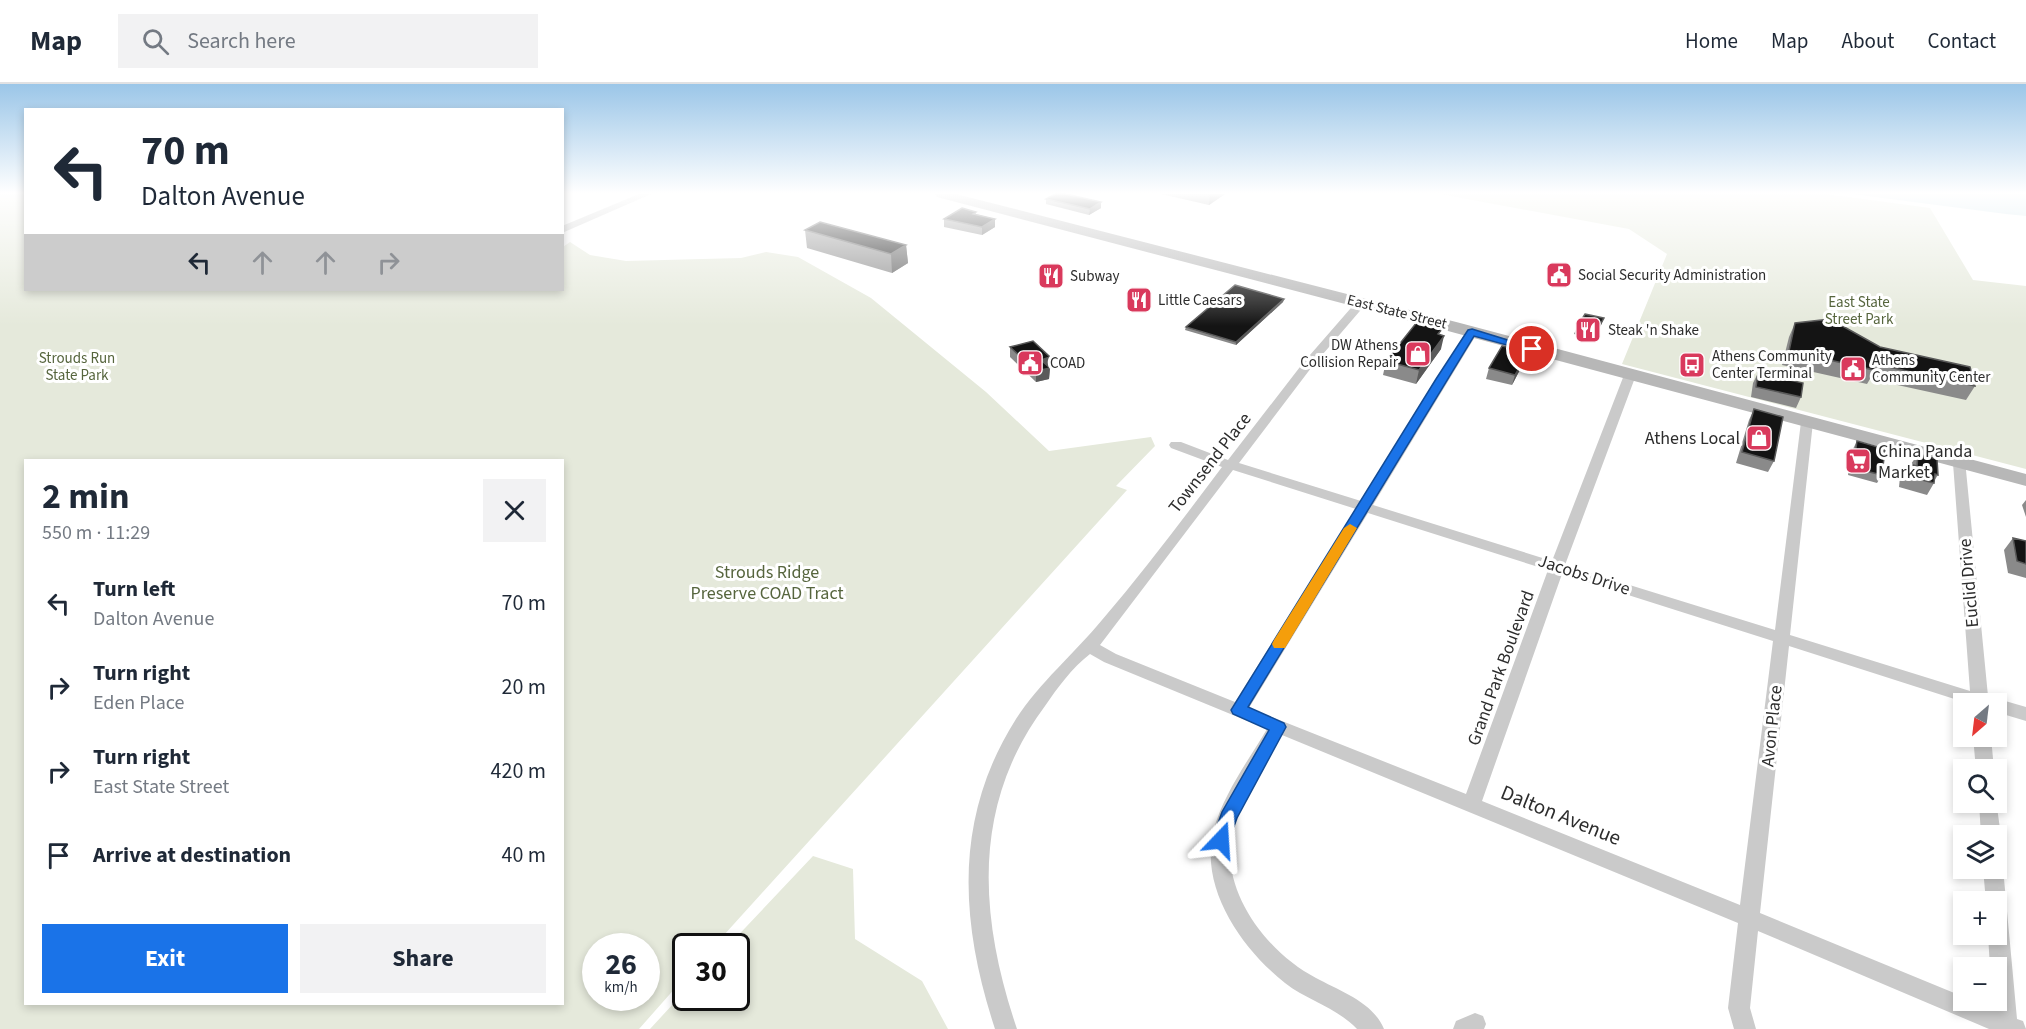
<!DOCTYPE html>
<meta charset="utf-8">
<style>
:root{--surface:#fff;--page:#f2f2f3;--text:#1f2937;--muted:#747a83;--line:#e0e1e3;--accent:#1a73e8}
body{margin:0;font-family:"Source Sans 3",sans-serif;background:var(--page);color:var(--text);height:100vh;display:flex;flex-direction:column;font-size:22px;white-space:nowrap}
*{box-sizing:border-box;margin:0}
p{font-size:20px;color:var(--muted)}
.icon{flex:none;width:33px;height:33px;fill:none;stroke:currentColor;stroke-width:2;stroke-linecap:round;stroke-linejoin:round}
.map{position:relative;flex:1;overflow:hidden}
.panel{position:absolute;left:24px;top:375px;width:540px;height:546px;display:flex;flex-direction:column;background:var(--surface);border-radius:0px;box-shadow:0 3px 9px #0003}
.panel>*{flex:none}
.banner{position:absolute;left:24px;top:24px;width:540px;height:183px;border-radius:0px;box-shadow:0 3px 9px #0003;background:#fff;color:var(--text);overflow:hidden}
.needle{width:39px;rotate:208deg}
.tools{position:absolute;left:1953px;top:609px;display:grid;gap:12px}
.tools a{display:grid;place-items:center;width:54px;height:54px;border-radius:0px;background:var(--surface);box-shadow:0 3px 9px #0003;font-size:30px}
.speed{position:absolute;left:582px;top:849px;display:flex;gap:12px;font-size:30px;font-weight:700;text-align:center}
.speed>*{display:grid;place-content:center;width:78px;height:78px;border-radius:50%;background:var(--surface);box-shadow:0 3px 9px #0003;line-height:1}
.speed small{font-size:15px;font-weight:400}
.speed .limit{border:3px solid #111;border-radius:9px;background:#fff;color:#111}
.pin{position:absolute;display:grid;place-items:center;width:51px;height:51px;color:#fff;margin:-26px;border:3px solid #fff;border-radius:50%;box-shadow:0 2px 6px #0007}
.me{position:absolute;width:66px;margin:-33px;rotate:20deg;stroke-linejoin:round;filter:drop-shadow(0 0 4px #0008)}
.turn{display:flex;align-items:center;gap:21px;height:126px;padding:0 18px;font-size:27px}
.turn .icon{width:78px;height:78px;stroke-width:2.5}
.turn b{display:block;font-size:42px;line-height:51px}
.lanes{display:flex;align-items:center;height:57px;padding:0 18px;background:#0003;justify-content:center;gap:30px;direction:ltr}
.lanes .off{opacity:.35}
.round{display:grid;place-items:center;flex:none;width:63px;height:63px;border-radius:0px;background:var(--page)}
.head{display:flex;align-items:center;justify-content:space-between;height:102px;padding:0 18px}
h1{font-size:36px;font-weight:700;line-height:45px}
.cta{display:flex;gap:12px;margin-top:auto;padding:12px 18px}
.cta a{flex:1;height:69px;border-radius:0px;background:var(--accent);color:#fff;font-size:24px;font-weight:700;line-height:69px;text-align:center}
.cta a+a{background:var(--page);color:var(--text)}
ul{padding:0;list-style:none}
li{display:flex;align-items:center;gap:18px;height:84px;padding:0 18px}
li div{flex:1}
li b{display:block;font-size:22px}
li em{font-style:normal}
header{display:flex;align-items:center;gap:36px;box-sizing:border-box;height:84px;padding:0 30px;background:var(--surface);border-bottom:2px solid var(--line)}
header strong{font-size:28px}
nav{display:flex;gap:33px;margin-inline-start:auto;font-size:21px}
.search{width:420px;height:54px;background:var(--page);display:flex;align-items:center;gap:15px;box-sizing:border-box;padding:0 21px;border-radius:0px;color:var(--muted);font-size:22px}
.map>svg:first-child{display:block}
.green{fill:#e5e9db;fill-rule:evenodd}
.water{fill:#c8e0e8}
.lines{fill:none;stroke-linecap:round;stroke-linejoin:round}
.minor{fill:#cacaca;fill-rule:evenodd}
.secondary{fill:#b7b7b7;fill-rule:evenodd}
.wall{fill:#8a8a8a}
.shaded-wall{fill:#5a5a5a}
.building{fill:#141414;stroke:#5a5a5a;stroke-width:1.5}
.route{fill:#1a73e8;stroke:#114b97;stroke-width:1.5}
.slow{fill:#f59e0b}
.labels{text-anchor:middle;dominant-baseline:central;stroke-width:6;stroke-linejoin:round;paint-order:stroke}
.far-poi-label{font-size:15px;fill:#2d2d2d;stroke:#fff;text-anchor:start}
.far-park-label{font-size:15px;fill:#56653d;stroke:#fff}
.far-street-label{font-size:15px;fill:#2d2d2d;stroke:#fff}
.poi-label{font-size:18px;fill:#2d2d2d;stroke:#fff;text-anchor:end}
.street-label{font-size:18px;fill:#2d2d2d;stroke:#fff}
.park-label{font-size:18px;fill:#56653d;stroke:#fff}
.near-street-label{font-size:21px;fill:#2d2d2d;stroke:#fff}
</style>
<header>
<strong>Map</strong>
<div class="search"><svg class="icon" aria-label="search" viewBox="0 0 24 24"><circle cx="10" cy="10" r="6"/><path d="M15 15l6 6"/></svg>Search here</div>
<nav><a>Home</a><a>Map</a><a>About</a><a>Contact</a></nav>
</header>
<div class="map">
<svg width="2026" height="945" viewBox="0 0 2026 945">
<rect width="100%" height="100%" fill="#fff"/>
<path class="green" d="M0 110H25L26 206H562L563 163 570 158 590 171 626 177 741 174 766 168 798 173 871 214 986 308 1049 367 1151 353 1155 362 1116 402 1127 406 714 862H686L685 893 639 945H0ZM26 376H562V920H26ZM596 862H646V914H596Z
M1440 110H1826L1930 124 1973 196 2026 202V385L1622 280 1667 170 1629 145Z
M813 772 853 785 855 855 922 897 948 945H650L685 907 686 914H736V862H728Z"/>
<path class="water" d="M1852 110H2026V132L2006 130Z"/>
<g class="lines">
<path class="minor" d="M639 110H651L562 149V142Z
M1361 216 1366 219 1365 221 1311 284 1239 379 1361 417 1466 248 1472 245 1476 246 1478 248 1373 421 1552 477 1624 291 1626 288H1634L1636 291 1565 481 1775 546 1801 338 1807 334 1812 335 1813 338 1790 551 1970 607 1953 379 1955 376H1965L1988 612 2026 623V637L1996 628V620H1970L1789 562 1760 829 1964 913V916H1973L1993 925V916H1996V884H1990L1988 850H1996V818H1986L1983 784H1996V777L2000 778 2003 784 2017 935 2023 937 2026 945H1989L1758 847 1750 924 1756 945H1734L1728 924 1738 839 1282 651C1265 681 1243 711 1233 744 1217 804 1266 868 1316 894 1340 907 1373 918 1384 945H1357C1336 923 1308 917 1285 899 1242 865 1198 803 1214 745 1224 709 1248 677 1267 645L1104 578 1090 570C1072 584 1058 603 1045 622 971 721 979 833 1017 945H995C960 838 953 734 1016 635 1040 598 1074 570 1102 536 1144 487 1183 435 1222 383L1171 364 1169 361 1171 358H1181L1228 376 1303 279 1357 217ZM1233 386 1356 425 1235 618 1116 570 1100 561ZM1368 429 1548 486 1466 710 1249 624ZM1562 490 1773 557 1740 821 1482 717Z
M1973 652H1991L1994 686H1976Z
M1996 716 2001 752 1996 758V752H1981L1979 718H1996Z
M1475 929 1483 932 1486 940 1484 945H1453L1456 937Z"/>
<path class="secondary" d="M935 110H956L1460 239 2026 390V402L1448 247 937 113Z"/>
</g>
<path class="wall" d="M1161 110H1225L1209 121Z
M1046 115 1101 124 1089 131 1046 120Z
M976 128V130L995 135V143L982 151 944 143V135Z
M805 146 906 161 908 179 892 189 807 164Z
M1284 215 1283 218 1236 261 1185 246 1186 243Z
M1604 234 1601 241 1593 255 1574 250 1577 243Z
M1795 239 1880 263 1975 302 1966 316 1870 295 1867 300 1782 281 1789 253Z
M1441 251V265L1416 300 1383 291 1386 277Z
M1010 263 1050 284 1049 295 1036 298 1010 273Z
M1528 268 1524 278 1512 301 1486 295 1489 284Z
M1758 289 1801 313 1796 324 1751 313 1753 299Z
M1754 325 1774 377 1768 388 1736 379 1749 336Z
M1857 357 1882 391 1877 399 1848 391 1853 365Z
M1918 370 1938 391 1934 397V399L1927 411 1899 403 1900 393 1907 382H1908L1909 380H1911Z
M2026 416V433L2022 421Z
M2013 454 2026 457V494L2008 489 2004 466Z"/>
<path class="shaded-wall" d="M1210 110H1225L1209 121Z
M1101 118V124L1089 131 1090 125Z
M995 135V143L982 151V143Z
M906 161 908 179 892 189 891 170Z
M1284 215 1283 218 1236 261V258Z
M1604 234 1601 241 1593 255 1596 248Z
M1444 252 1441 265 1416 300 1419 286Z
M1528 268 1524 278 1512 301 1515 291Z
M1050 273V284L1042 286 1050 284 1049 295 1036 298V287L1041 276Z"/>
<path class="building" d="M1055 110H1066L1101 118 1090 125 1046 115Z
M962 124 976 128 973 130 995 135 982 143 944 135Z
M820 138 906 161 891 170 805 146Z
M1235 201 1284 215 1236 258 1186 243Z
M1585 230 1604 234 1596 248 1577 243Z
M1830 235 1880 263 1970 283 1975 302 1875 280 1874 286 1789 267 1795 239Z
M1417 238 1443 244 1438 250 1444 252 1419 286 1386 277Z
M1033 257 1050 273 1041 276 1050 284 1036 287 1010 263Z
M1502 262 1528 268 1515 291 1489 284Z
M1758 289 1803 299 1801 313 1756 303Z
M1754 325 1783 333 1774 377 1742 368Z
M1857 357 1885 365 1882 391 1853 384Z
M1918 370 1937 375 1938 391 1935 390 1934 399 1906 392 1907 382 1909 383V380L1917 382Z
M2013 454 2026 457V480L2017 477Z"/>
<linearGradient id="sky" x2="0" y2="1"><stop stop-color="#9bc6e8"/><stop offset="0.45" stop-color="#fff"/><stop offset="1" stop-color="#fff" stop-opacity="0"/></linearGradient>
<rect width="2026" height="242" fill="url(#sky)"/>
<path class="route" d="M1472 245 1537 265 1532 268 1474 252 1248 623 1284 639 1286 643 1237 734 1227 762 1221 764 1214 762 1212 756 1222 728 1269 646 1233 630 1231 626 1436 295 1468 246Z"/>
<path class="slow" d="M1350 440 1357 444 1285 564H1274L1272 560 1274 556 1344 444Z"/>
<defs>
<g id="civic-square" transform="scale(1.35)"><rect x="-9" y="-9" width="18" height="18" rx="4" fill="#d9395c" stroke="#fff"/><path d="M-.6-6.5H3V-4.5H.6V-3L4-1V1h2V6H-6V1h2V-1L-.6-3ZM-1.2 2.5V6h2.4V2.5Z" fill="#fff"/></g>
<g id="restaurant-square" transform="scale(1.35)"><rect x="-9" y="-9" width="18" height="18" rx="4" fill="#d9395c" stroke="#fff"/><path d="M-5-6h1v4h1v-4h1v4h1v-4h1v5L-1.5 .5V6h-2V.5L-5-1ZM5-6V6H3V1.5H1.5Q1.5-4 5-6Z" fill="#fff"/></g>
<g id="shop-square" transform="scale(1.35)"><rect x="-9" y="-9" width="18" height="18" rx="4" fill="#d9395c" stroke="#fff"/><path d="M-5-2.5h2.3a2.7 3.5 0 0 1 5.4 0H5L5.5 6h-11ZM-1.5-2.5h3a1.5 2.3 0 0 0-3 0Z" fill="#fff"/></g>
<g id="bus-square" transform="scale(1.35)"><rect x="-9" y="-9" width="18" height="18" rx="4" fill="#d9395c" stroke="#fff"/><path d="M-5-6H5V4H4V6H2V4H-2V6H-4V4H-5ZM-3.5-4V0h7V-4ZM-3.5 1.2v1.5H-2V1.2ZM2 1.2v1.5H3.5V1.2Z" fill="#fff"/></g>
<g id="supermarket-square" transform="scale(1.35)"><rect x="-9" y="-9" width="18" height="18" rx="4" fill="#d9395c" stroke="#fff"/><path d="M-6-5.5h2.5l.6 2H6L4.5 2H-2.5L-4.4-4H-6ZM-1.5 3.2a1.3 1.3 0 1 0 .1 0ZM3 3.2a1.3 1.3 0 1 0 .1 0Z" fill="#fff"/></g>
</defs>
<g fill-rule="evenodd">
<use href="#civic-square" x="1559" y="191"/>
<use href="#restaurant-square" x="1051" y="192"/>
<use href="#restaurant-square" x="1139" y="216"/>
<use href="#restaurant-square" x="1588" y="246"/>
<use href="#shop-square" x="1418" y="270"/>
<use href="#civic-square" x="1030" y="279"/>
<use href="#bus-square" x="1692" y="281"/>
<use href="#civic-square" x="1853" y="285"/>
<use href="#shop-square" x="1759" y="354"/>
<use href="#supermarket-square" x="1858" y="377"/>
</g>
<g class="labels">
<g class="far-poi-label">
<text x="1578" y="191">Social Security Administration</text>
<text x="1070" y="192">Subway</text>
<text x="1158" y="216">Little Caesars</text>
<text x="1608" y="246">Steak 'n Shake</text>
<text x="1398" y="261" text-anchor="end">DW Athens<tspan x="1398" dy="17">Collision Repair</tspan></text>
<text x="1712" y="272">Athens Community<tspan x="1712" dy="17">Center Terminal</tspan></text>
<text x="1872" y="276">Athens<tspan x="1872" dy="17">Community Center</tspan></text>
<text x="1050" y="279">COAD</text>
</g>
<g class="far-park-label">
<text x="1859" y="218">East State<tspan x="1859" dy="17">Street Park</tspan></text>
<text x="77" y="274">Strouds Run<tspan x="77" dy="17">State Park</tspan></text>
</g>
<g class="far-street-label">
<text transform="translate(1397 228) rotate(14)">East State Street</text>
</g>
<g class="poi-label">
<text x="1740" y="354">Athens Local</text>
<text x="1878" y="367" text-anchor="start">China Panda<tspan x="1878" dy="21">Market</tspan></text>
</g>
<g class="street-label">
<text transform="translate(1210 379) rotate(-52)">Townsend Place</text>
<text transform="translate(1584 491) rotate(18)">Jacobs Drive</text>
<text transform="translate(1969 499) rotate(-95)">Euclid Drive</text>
<text transform="translate(1501 584) rotate(-70)">Grand Park Boulevard</text>
<text transform="translate(1772 642) rotate(-84)">Avon Place</text>
</g>
<g class="park-label">
<text x="767" y="488">Strouds Ridge<tspan x="767" dy="21">Preserve COAD Tract</tspan></text>
</g>
<g class="near-street-label">
<text transform="translate(1561 731) rotate(22)">Dalton Avenue</text>
</g>
</g>
</svg>
<div class="tools">
<a><svg class="needle" viewBox="-14 -14 28 28"><path d="M0-13l5 13h-10z" fill="#e53935"/><path d="M0 13l5-13h-10z" fill="#747a83"/></svg></a>
<a><svg class="icon" aria-label="search" viewBox="0 0 24 24"><circle cx="10" cy="10" r="6"/><path d="M15 15l6 6"/></svg></a>
<a><svg class="icon" aria-label="layers" viewBox="0 0 24 24"><path d="M12 4l9 5-9 5-9-5zM3 14l9 5 9-5"/></svg></a>
<a>+</a>
<a>−</a>
</div>
<div class="speed"><div>26<small>km/h</small></div><div class="limit">30</div></div>
<div class="pin" style="left:1532px;top:265px;background:#d93025"><svg class="icon" aria-label="arrive" viewBox="0 0 24 24"><path d="M6 21V4h12l-3 4 3 4H6"/></svg></div>
<svg class="me" style="left:1221px;top:756px" viewBox="-20 -20 40 40"><path d="M0-17L14 15 0 8-14 15z" fill="#1a73e8" stroke="#fff" stroke-width="4"/></svg>
<div class="banner">
<div class="turn"><svg class="icon" aria-label="left" viewBox="0 0 24 24"><path d="M17 20v-9H6M10 6l-5 5 5 5"/></svg><div><b>70 m</b>Dalton Avenue</div></div>
<div class="lanes"><svg class="icon" aria-label="left" viewBox="0 0 24 24"><path d="M17 20v-9H6M10 6l-5 5 5 5"/></svg><svg class="icon off" aria-label="ahead" viewBox="0 0 24 24"><path d="M12 20V5M6 11l6-6 6 6"/></svg><svg class="icon off" aria-label="ahead" viewBox="0 0 24 24"><path d="M12 20V5M6 11l6-6 6 6"/></svg><svg class="icon off" aria-label="right" viewBox="0 0 24 24"><path d="M7 20v-9h11M14 6l5 5-5 5"/></svg></div>
</div>
<section class="panel">
<div class="head"><div><h1>2 min</h1><p>550 m · 11:29</p></div><a class="round"><svg class="icon" aria-label="close" viewBox="0 0 24 24"><path d="M6 6l12 12M18 6L6 18"/></svg></a></div>
<ul>
<li><svg class="icon" aria-label="left" viewBox="0 0 24 24"><path d="M17 20v-9H6M10 6l-5 5 5 5"/></svg><div><b>Turn left</b><p>Dalton Avenue</p></div><em>70 m</em></li>
<li><svg class="icon" aria-label="right" viewBox="0 0 24 24"><path d="M7 20v-9h11M14 6l5 5-5 5"/></svg><div><b>Turn right</b><p>Eden Place</p></div><em>20 m</em></li>
<li><svg class="icon" aria-label="right" viewBox="0 0 24 24"><path d="M7 20v-9h11M14 6l5 5-5 5"/></svg><div><b>Turn right</b><p>East State Street</p></div><em>420 m</em></li>
<li><svg class="icon" aria-label="arrive" viewBox="0 0 24 24"><path d="M6 21V4h12l-3 4 3 4H6"/></svg><div><b>Arrive at destination</b></div><em>40 m</em></li>
</ul>
<div class="cta"><a>Exit</a><a>Share</a></div>
</section>
</div>
